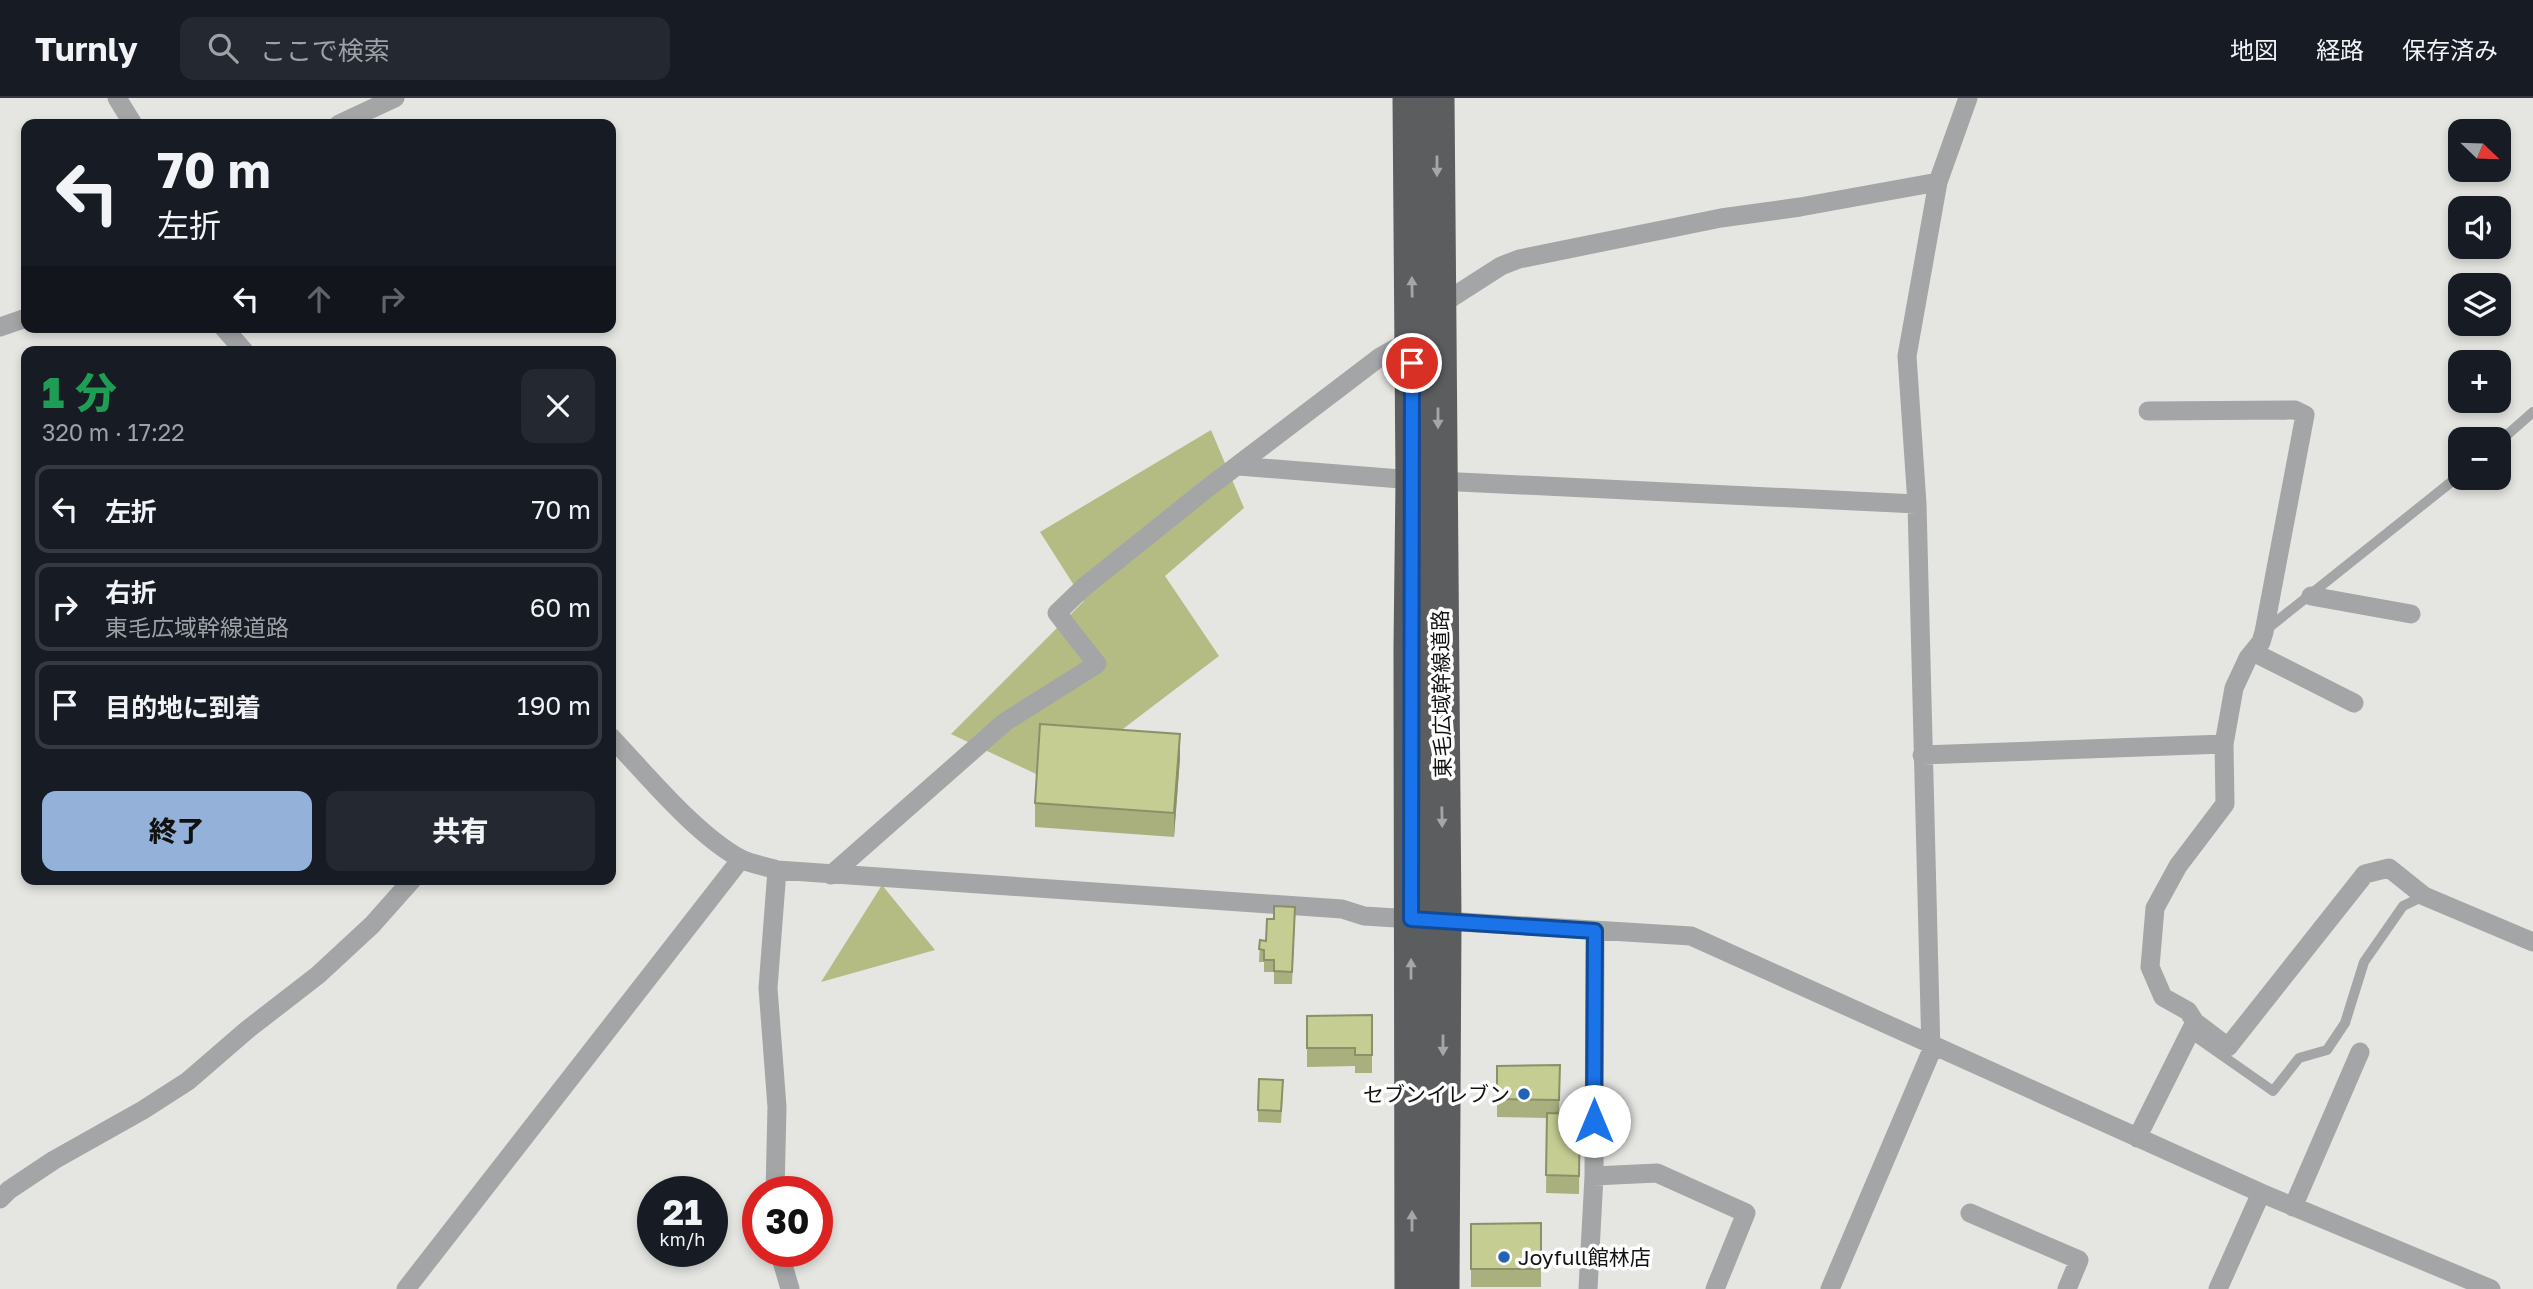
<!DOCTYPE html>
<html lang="ja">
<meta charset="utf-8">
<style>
:root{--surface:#171b24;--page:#242831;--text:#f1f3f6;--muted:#9ea1a6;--line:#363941;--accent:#94b2d9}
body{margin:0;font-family:"Golos Text","Noto Sans JP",sans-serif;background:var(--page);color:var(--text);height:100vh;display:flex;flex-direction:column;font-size:26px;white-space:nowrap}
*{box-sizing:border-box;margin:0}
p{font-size:23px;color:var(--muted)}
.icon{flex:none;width:38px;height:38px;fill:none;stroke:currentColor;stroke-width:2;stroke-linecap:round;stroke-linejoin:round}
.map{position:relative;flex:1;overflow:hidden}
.side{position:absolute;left:21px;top:248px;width:595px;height:539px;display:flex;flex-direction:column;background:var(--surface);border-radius:14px;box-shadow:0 4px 10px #0003}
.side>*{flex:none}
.hud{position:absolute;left:21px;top:21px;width:595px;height:214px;border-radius:14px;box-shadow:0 4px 10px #0003;background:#171b24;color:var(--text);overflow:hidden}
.needle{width:46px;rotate:113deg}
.controls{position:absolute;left:2448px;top:21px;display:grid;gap:14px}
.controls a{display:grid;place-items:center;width:63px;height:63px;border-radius:14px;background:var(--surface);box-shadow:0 4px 10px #0003;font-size:35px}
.speed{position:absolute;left:637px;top:1078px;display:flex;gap:14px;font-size:35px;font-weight:700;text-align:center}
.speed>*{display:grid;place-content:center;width:91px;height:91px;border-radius:50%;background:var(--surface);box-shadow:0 4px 10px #0003;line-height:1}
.speed small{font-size:18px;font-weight:400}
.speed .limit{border:10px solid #d22;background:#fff;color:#111}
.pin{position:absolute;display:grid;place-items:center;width:60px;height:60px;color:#fff;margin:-30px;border:4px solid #fff;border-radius:50%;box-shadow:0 2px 7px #0007}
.me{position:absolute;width:77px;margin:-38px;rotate:0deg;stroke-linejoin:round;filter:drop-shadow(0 0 5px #0008)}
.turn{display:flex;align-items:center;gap:24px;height:147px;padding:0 21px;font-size:32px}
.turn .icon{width:91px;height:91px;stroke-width:2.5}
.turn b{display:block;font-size:49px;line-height:60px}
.lanes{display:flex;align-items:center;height:66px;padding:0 21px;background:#0003;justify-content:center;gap:35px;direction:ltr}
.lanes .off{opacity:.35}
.round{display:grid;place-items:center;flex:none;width:74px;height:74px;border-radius:14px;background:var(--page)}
.headline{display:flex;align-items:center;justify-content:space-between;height:119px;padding:0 21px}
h1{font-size:42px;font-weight:800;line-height:52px;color:#1e9e55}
.cta{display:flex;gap:14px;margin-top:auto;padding:14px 21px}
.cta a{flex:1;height:80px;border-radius:14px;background:var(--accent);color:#111;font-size:28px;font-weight:800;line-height:80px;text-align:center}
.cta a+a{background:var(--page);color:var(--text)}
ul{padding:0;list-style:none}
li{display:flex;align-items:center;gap:21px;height:88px;margin:0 14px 10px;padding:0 7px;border:4px solid var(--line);border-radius:14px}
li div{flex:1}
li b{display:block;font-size:26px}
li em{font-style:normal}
header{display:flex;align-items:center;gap:42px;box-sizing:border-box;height:98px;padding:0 35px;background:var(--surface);border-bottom:2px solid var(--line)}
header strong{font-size:33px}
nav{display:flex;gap:38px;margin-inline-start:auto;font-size:24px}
.search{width:490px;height:63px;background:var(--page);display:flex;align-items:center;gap:18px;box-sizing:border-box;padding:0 24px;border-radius:14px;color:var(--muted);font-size:26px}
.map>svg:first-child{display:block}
.forest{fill:#b4bc83}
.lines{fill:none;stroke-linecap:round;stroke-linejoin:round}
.lane{stroke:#a4a5a6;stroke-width:10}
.street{stroke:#a4a5a6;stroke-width:19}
.highway{stroke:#5b5d5f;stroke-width:35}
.wall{fill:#a9b07e}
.shaded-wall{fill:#8a9067}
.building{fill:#c5cd93;stroke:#8a9067;stroke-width:2}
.oneway{fill:#a5a6a7}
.route-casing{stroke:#114b97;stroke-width:18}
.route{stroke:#1a73e8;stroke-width:12}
.poi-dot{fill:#2363b5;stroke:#fff;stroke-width:2.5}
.labels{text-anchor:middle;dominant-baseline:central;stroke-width:7;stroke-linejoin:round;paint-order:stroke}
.street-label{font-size:21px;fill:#121211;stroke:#fff}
.poi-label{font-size:21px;fill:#121211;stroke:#fff;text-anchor:end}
</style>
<header>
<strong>Turnly</strong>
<div class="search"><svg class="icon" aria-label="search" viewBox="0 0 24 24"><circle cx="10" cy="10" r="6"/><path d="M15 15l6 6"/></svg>ここで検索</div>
<nav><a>地図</a><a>経路</a><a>保存済み</a></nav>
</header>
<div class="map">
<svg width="2533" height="1191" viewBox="0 0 2533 1191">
<rect width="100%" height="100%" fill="#e5e6e2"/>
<path class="forest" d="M1211 332 1244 410 1165 478 1219 558 1053 684 951 636 1084 503 1040 434Z
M882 787 935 852 821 884Z"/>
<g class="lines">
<path class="lane" d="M2499 344 2533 314
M2267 531 2460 377
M2190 935 2273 993 2299 960 2327 952 2345 925 2364 864 2403 808 2424 798"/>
<path class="street" d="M117 0 133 26
M339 26 395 0
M1437 209 1501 168 1519 161 1721 120 1800 109 1938 84
M0 229 26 220
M223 229 245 254
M2148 313 2295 312 2305 317 2264 534 2261 544 2248 560 2234 590 2224 646 2225 706 2178 768 2155 810 2150 869 2163 899 2188 913 2195 924
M1238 368 1413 382
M1439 383 1917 406
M2311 498 2411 516
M2253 554 2354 605
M611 639C645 675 697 738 741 761 751 766 765 768 777 772L1342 811 1364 818 1691 838 2261 1095 2491 1191
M1922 657 2224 646
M831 777 1005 624 1097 566 1057 515 1084 489 1205 392 1380 259 1412 241
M2137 1040 2195 924 2228 949 2365 776 2389 770 2424 798 2533 844
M1594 1078 1657 1075 1746 1115 1715 1191
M775 1094 777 1009 768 890 777 772
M0 1101 9 1092 54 1062 143 1012 188 983 247 932 318 877 372 827 412 782
M2293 1109 2360 954
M1970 1115 2079 1162 2067 1191
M779 1153 790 1191
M406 1191 741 761
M1588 1191 1594 1078 1595 833
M1830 1191 1931 954 1917 406 1907 258 1938 84 1968 0
M2218 1191 2261 1095"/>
<path class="highway" d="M1410 0 1413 382 1411 549 1412 1191
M1437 0 1444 822 1442 1191"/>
</g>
<path class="wall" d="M1180 660 1174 739 1035 729V705Z
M1295 821 1292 886H1274V874H1264V864H1259L1260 842 1266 843Z
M1372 917V975H1355V968L1307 969V918Z
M1560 967 1559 1016H1580L1579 1096 1546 1095 1547 1020 1497 1019V968Z
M1283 995 1281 1025 1258 1024V1012Z
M1541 1125V1189H1471V1126Z"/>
<path class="shaded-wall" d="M1180 636V660L1174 739V715Z"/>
<path class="building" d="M1040 626 1180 636 1174 715 1035 705Z
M1274 808 1295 809 1292 874 1274 873V862H1264V852L1259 851 1260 842 1266 843 1267 821H1274Z
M1372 917V957H1355V950H1307V918Z
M1560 967 1559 1002 1497 1001V968Z
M1259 981 1283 982 1281 1013 1258 1012Z
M1547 1015 1580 1016 1579 1078 1546 1077Z
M1541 1125V1171H1471V1126Z"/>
<defs><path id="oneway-solid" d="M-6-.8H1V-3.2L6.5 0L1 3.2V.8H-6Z" transform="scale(1.75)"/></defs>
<g class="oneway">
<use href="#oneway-solid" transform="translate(1437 68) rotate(90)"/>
<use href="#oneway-solid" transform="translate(1412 189) rotate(-91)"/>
<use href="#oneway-solid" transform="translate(1438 320) rotate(90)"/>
<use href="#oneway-solid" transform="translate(1442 719) rotate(89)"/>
<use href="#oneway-solid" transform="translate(1411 871) rotate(-90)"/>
<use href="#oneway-solid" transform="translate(1443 947) rotate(90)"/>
<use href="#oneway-solid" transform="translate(1412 1123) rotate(-90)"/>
</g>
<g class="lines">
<g class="route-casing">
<path id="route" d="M1412 265 1411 821 1595 833 1594 1023"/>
</g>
<use href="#route" class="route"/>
</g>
<g class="poi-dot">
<circle cx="1524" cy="996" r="7"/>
<circle cx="1504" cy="1159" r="7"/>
</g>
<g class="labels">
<g class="street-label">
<text transform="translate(1441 596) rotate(-91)">東毛広域幹線道路</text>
</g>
<g class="poi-label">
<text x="1510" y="996">セブンイレブン</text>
<text x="1518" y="1159" text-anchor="start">Joyfull館林店</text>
</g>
</g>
</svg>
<div class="controls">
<a><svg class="needle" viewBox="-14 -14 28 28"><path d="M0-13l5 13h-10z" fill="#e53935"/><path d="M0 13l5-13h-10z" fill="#9ea1a6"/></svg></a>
<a><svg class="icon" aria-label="sound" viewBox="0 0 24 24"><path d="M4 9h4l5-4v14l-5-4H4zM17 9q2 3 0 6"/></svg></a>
<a><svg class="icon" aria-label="layers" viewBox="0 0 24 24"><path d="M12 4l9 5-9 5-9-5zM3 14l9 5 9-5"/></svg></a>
<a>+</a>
<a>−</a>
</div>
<div class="speed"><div>21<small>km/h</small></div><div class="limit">30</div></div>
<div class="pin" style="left:1412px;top:265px;background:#d93025"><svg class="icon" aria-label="arrive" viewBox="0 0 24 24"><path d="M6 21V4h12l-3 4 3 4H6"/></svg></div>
<svg class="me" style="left:1594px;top:1023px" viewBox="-20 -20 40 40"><circle r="19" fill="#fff"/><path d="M0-13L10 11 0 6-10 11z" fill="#1a73e8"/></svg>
<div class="hud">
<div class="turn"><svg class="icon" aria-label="left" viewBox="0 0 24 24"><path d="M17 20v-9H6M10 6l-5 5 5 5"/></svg><div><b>70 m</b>左折</div></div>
<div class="lanes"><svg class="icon" aria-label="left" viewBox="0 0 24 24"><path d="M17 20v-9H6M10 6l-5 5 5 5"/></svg><svg class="icon off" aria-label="ahead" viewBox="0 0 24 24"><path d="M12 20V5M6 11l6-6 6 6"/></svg><svg class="icon off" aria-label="right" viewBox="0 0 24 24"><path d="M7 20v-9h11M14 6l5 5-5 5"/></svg></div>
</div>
<section class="side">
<div class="headline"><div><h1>1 分</h1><p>320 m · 17:22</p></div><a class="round"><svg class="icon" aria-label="close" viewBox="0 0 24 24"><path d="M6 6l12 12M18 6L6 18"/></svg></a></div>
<ul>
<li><svg class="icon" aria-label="left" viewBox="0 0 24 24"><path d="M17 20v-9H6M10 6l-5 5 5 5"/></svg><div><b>左折</b></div><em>70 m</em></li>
<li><svg class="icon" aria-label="right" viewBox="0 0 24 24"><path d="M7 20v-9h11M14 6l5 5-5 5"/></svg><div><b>右折</b><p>東毛広域幹線道路</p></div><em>60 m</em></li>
<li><svg class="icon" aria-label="arrive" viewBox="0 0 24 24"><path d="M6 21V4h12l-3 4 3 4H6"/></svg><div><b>目的地に到着</b></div><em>190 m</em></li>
</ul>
<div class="cta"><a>終了</a><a>共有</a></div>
</section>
</div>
